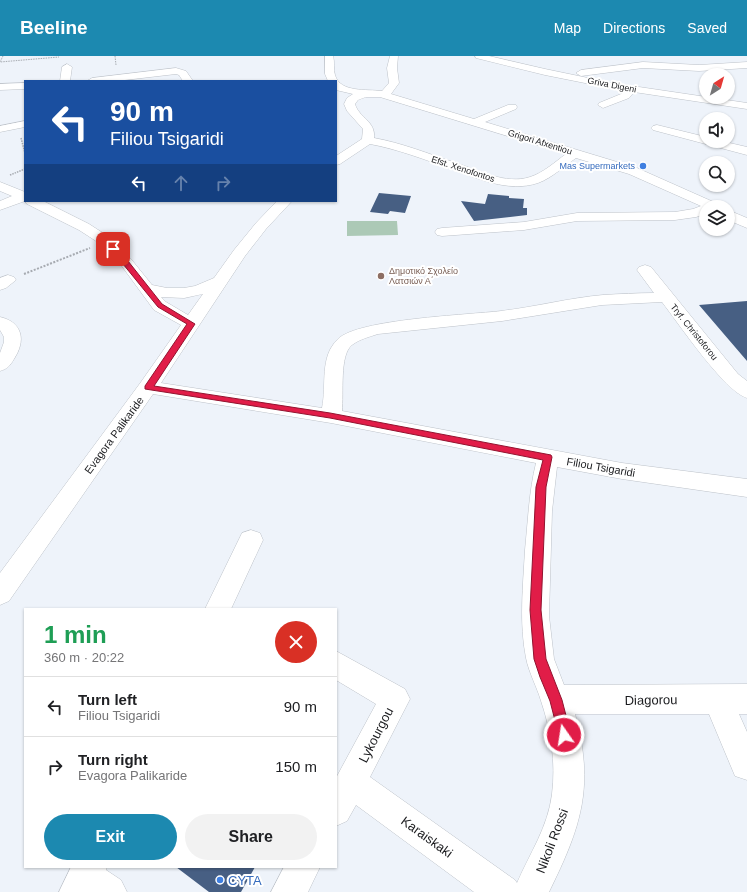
<!DOCTYPE html>
<meta charset="utf-8">
<style>
:root{--surface:#fff;--page:#f2f2f2;--text:#202124;--muted:#757577;--line:#e0e0e0;--accent:#1c89b0}
body{margin:0;font-family:Helvetica,sans-serif;background:var(--page);color:var(--text);height:100vh;display:flex;flex-direction:column;font-size:15px;white-space:nowrap}
*{box-sizing:border-box;margin:0}
p{font-size:13px;color:var(--muted)}
.icon{flex:none;width:22px;height:22px;fill:none;stroke:currentColor;stroke-width:2;stroke-linecap:round;stroke-linejoin:round}
.map{position:relative;flex:1;overflow:hidden}
.drawer{position:absolute;left:24px;top:552px;width:313px;height:260px;display:flex;flex-direction:column;background:var(--surface);border-radius:0px;box-shadow:0 1px 3px #0004}
.drawer>*{flex:none}
.guide{position:absolute;left:24px;top:24px;width:313px;height:122px;border-radius:0px;box-shadow:0 1px 3px #0004;background:#1a4fa0;color:#fff;overflow:hidden}
.needle{width:26px;rotate:37deg}
.controls{position:absolute;left:699px;top:12px;display:grid;gap:8px}
.controls a{display:grid;place-items:center;width:36px;height:36px;border-radius:50%;background:var(--surface);box-shadow:0 1px 3px #0004;font-size:20px}
.pin{position:absolute;display:grid;place-items:center;width:34px;height:34px;color:#fff;margin:-17px;border-radius:8px;box-shadow:0 2px 6px #0006}
.me{position:absolute;width:44px;margin:-22px;rotate:347deg;stroke-linejoin:round;filter:drop-shadow(0 0 3px #0008)}
.turn{display:flex;align-items:center;gap:14px;height:84px;padding:0 20px;font-size:18px}
.turn .icon{width:52px;height:52px;stroke-width:2.5}
.turn b{display:block;font-size:28px;line-height:34px}
.lanes{display:flex;align-items:center;height:38px;padding:0 20px;background:#0003;justify-content:center;gap:20px;direction:ltr}
.lanes .off{opacity:.35}
.round{display:grid;place-items:center;flex:none;width:42px;height:42px;border-radius:21px;background:var(--page)}
.overview{display:flex;align-items:center;justify-content:space-between;height:68px;padding:0 20px}
h1{font-size:24px;font-weight:600;line-height:30px;color:#1e9e55}
.action{display:flex;gap:8px;margin-top:auto;padding:8px 20px}
.action a{flex:1;height:46px;border-radius:24px;background:var(--accent);color:#fff;font-size:16px;font-weight:600;line-height:46px;text-align:center}
.action a+a{background:var(--page);color:var(--text)}
ul{padding:0;list-style:none}
li{display:flex;align-items:center;gap:12px;height:60px;padding:0 20px;border-top:1px solid var(--line)}
li div{flex:1}
li b{display:block;font-size:15px}
li em{font-style:normal}
header{display:flex;align-items:center;gap:24px;box-sizing:border-box;height:56px;padding:0 20px;background:var(--accent);color:#fff}
header strong{font-size:19px}
nav{display:flex;gap:22px;margin-inline-start:auto;font-size:14px}
.map>svg:first-child{display:block}
.green{fill:#acc9b6}
.building{fill:#475f83}
.lines{fill:none;stroke-linecap:round;stroke-linejoin:round}
.minor-casing{stroke:#bdc2c9;stroke-width:1}
.path-far2{stroke:#a7abb1;stroke-width:1;stroke-dasharray:1.5 1;stroke-linecap:butt}
.path-far1{stroke:#a7abb1;stroke-width:1.5;stroke-dasharray:1.5 1;stroke-linecap:butt}
.path{stroke:#a7abb1;stroke-width:2;stroke-dasharray:2 1.5;stroke-linecap:butt}
.minor{fill:#fff;fill-rule:evenodd}
.route{fill:#e11d48;stroke:#92132f}
.shop-dot{fill:#3f7fe0;stroke:#fff;stroke-width:1.5}
.education-dot{fill:#8d6e63;stroke:#fff;stroke-width:1.5}
.labels{text-anchor:middle;dominant-baseline:central;stroke-width:4;stroke-linejoin:round;paint-order:stroke}
.far-street-label{font-size:9px;fill:#1b1c1f;stroke:#fff}
.far-shop-label{font-size:9px;fill:#366cbe;stroke:#fff;text-anchor:end}
.far-education-label{font-size:9px;fill:#785e54;stroke:#fff;text-anchor:start}
.street-label{font-size:11px;fill:#1b1c1f;stroke:#fff}
.near-street-label{font-size:13px;fill:#1b1c1f;stroke:#fff}
.near-shop-label{font-size:13px;fill:#366cbe;stroke:#fff;text-anchor:start}
</style>
<header>
<strong>Beeline</strong>
<nav><a>Map</a><a>Directions</a><a>Saved</a></nav>
</header>
<div class="map">
<svg width="747" height="836" viewBox="0 0 747 836">
<rect width="100%" height="100%" fill="#eef3fa"/>
<path class="green" d="M347 165H397L398 179 347 180Z"/>
<path class="building" d="M379 137 411 140 405 157 390 155 388 158 370 156Z
M488 138 509 140V142L524 143 523 152H527V159L474 165 461 145 485 148Z
M747 245V305L699 249Z
M176 811H255L241 836H209Z"/>
<g class="lines">
<g class="minor-casing">
<path id="minor" d="M325 0H333C335 6 333 13 335 19 340 37 367 33 382 35L389 27 387 12 390 0H398L397 12 399 27 391 38 474 63 508 49H516L517 51 516 53 485 66 637 112 718 148 720 151H706V158L696 161 675 164 577 165 524 174 442 180 437 179 435 176 437 173 442 172 524 166 577 157 675 156 693 153 701 150 629 118 576 102C564 110 552 122 538 127 508 137 477 122 449 112 423 103 397 93 370 88L340 108 336 109V100L362 83 363 73 347 55 344 48 347 42 353 38 336 34V25H328L325 18ZM366 41H380L566 98C555 106 543 117 530 121 506 129 478 114 456 107 429 98 402 87 374 82 376 65 359 62 355 48L358 44Z
M475 0H489L545 13 612 27 747 47V53L634 36 629 42 603 52 598 49 599 47 621 38 625 35 545 19 476 2Z
M643 6 699 9 747 6V12L699 15 643 12 581 20 576 17 581 14Z
M67 8 72 11 70 25H60L62 11Z
M176 12 186 15 193 25H183L179 19 176 18 116 25H87L92 22Z
M25 27V33L0 34V28Z
M25 65V71L0 76V70Z
M657 69 706 81V85H721L747 91V99L653 74 651 72 653 70Z
M0 126 25 136V145L0 154V145L12 140 0 135Z
M25 145H43L89 168 106 179 131 203 152 229 167 232H184L195 230 214 222 234 194 256 167 277 145H292L266 173 245 200 161 327 322 352C327 328 319 301 338 283 358 263 468 259 501 255 535 251 569 242 603 239 620 238 637 237 654 237L637 214 639 211 645 209 651 211 738 318 747 325V342C724 335 679 268 662 246L602 249 502 265 378 278C369 281 360 283 352 289 339 299 344 338 342 355L622 407 747 423V441L622 423 557 411 552 455 549 560 554 603 564 629 747 628V658H739L747 676V724L735 720 709 658H575C595 731 581 771 549 836H474L356 749 347 765 336 770V722L376 648 336 624V595L405 633 410 643 370 721 515 824 517 827C530 797 548 771 552 738 556 707 551 674 541 645 537 631 529 617 526 602 519 567 523 530 525 494 528 465 529 435 536 407L331 367 153 338 9 545 0 549V517L141 326 181 269 154 254 121 209 96 185 79 174 27 148ZM203 238 188 259 166 246 161 241 184 242Z
M728 154 747 162V172L728 164Z
M8 219 14 221 16 224 6 232 0 234V222Z
M0 261C23 266 26 285 14 303 10 310 7 313 0 315V297L4 286V281L0 274Z
M251 474 260 477 263 484 231 553H205L242 477Z
M71 811H107L106 814 121 824 127 836H59Z
M284 811H320L308 836H271Z"/>
</g>
<path class="path-far2" d="M3 0 0 6 59 1
M115 0 116 9"/>
<path class="path-far1" d="M21 82 25 97
M10 119 25 113"/>
<path class="path" d="M24 218 90 192"/>
<use href="#minor" class="minor"/>
</g>
<path class="route" d="M111 191H115L128 205 162 248 195 268 154 330 330 357 551 399 552 401 546 431 541 554 546 603 562 644 571 679 569 684 564 686 560 684 550 645 540 621 534 603 530 554 536 431 543 404 330 362 145 333V330L187 268 158 251 123 208 111 194Z"/>
<g class="shop-dot">
<circle cx="643" cy="110" r="4"/>
<circle cx="220" cy="824" r="4"/>
</g>
<circle class="education-dot" cx="381" cy="220" r="4"/>
<g class="labels">
<g class="far-street-label">
<text transform="translate(612 29) rotate(11)">Griva Digeni</text>
<text transform="translate(540 86) rotate(17)">Grigori Afxentiou</text>
<text transform="translate(463 113) rotate(18)">Efst. Xenofontos</text>
<text transform="translate(694 276) rotate(51)">Tryf. Christoforou</text>
</g>
<g class="far-shop-label">
<text x="635" y="110">Mas Supermarkets</text>
</g>
<g class="far-education-label">
<text x="389" y="215">Δημοτικό Σχολείο<tspan x="389" dy="10">Λατσιών Α΄</tspan></text>
</g>
<g class="street-label">
<text transform="translate(114 379) rotate(-54)">Evagora Palikaride</text>
<text transform="translate(601 411) rotate(10)">Filiou Tsigaridi</text>
</g>
<g class="near-street-label">
<text transform="translate(651 644) rotate(-1)">Diagorou</text>
<text transform="translate(376 679) rotate(-63)">Lykourgou</text>
<text transform="translate(427 781) rotate(36)">Karaiskaki</text>
<text transform="translate(552 785) rotate(-69)">Nikoli Rossi</text>
</g>
<g class="near-shop-label">
<text x="228" y="824">CYTA</text>
</g>
</g>
</svg>
<div class="controls">
<a><svg class="needle" viewBox="-14 -14 28 28"><path d="M0-13l5 13h-10z" fill="#e53935"/><path d="M0 13l5-13h-10z" fill="#757577"/></svg></a>
<a><svg class="icon" aria-label="sound" viewBox="0 0 24 24"><path d="M4 9h4l5-4v14l-5-4H4zM17 9q2 3 0 6"/></svg></a>
<a><svg class="icon" aria-label="search" viewBox="0 0 24 24"><circle cx="10" cy="10" r="6"/><path d="M15 15l6 6"/></svg></a>
<a><svg class="icon" aria-label="layers" viewBox="0 0 24 24"><path d="M12 4l9 5-9 5-9-5zM3 14l9 5 9-5"/></svg></a>
</div>
<div class="pin" style="left:113px;top:193px;background:#d93025"><svg class="icon" aria-label="arrive" viewBox="0 0 24 24"><path d="M6 21V4h12l-3 4 3 4H6"/></svg></div>
<svg class="me" style="left:564px;top:679px" viewBox="-20 -20 40 40"><circle r="17" fill="#e11d48" stroke="#fff" stroke-width="3"/><path d="M0-11L8 9 0 5-8 9z" fill="#fff"/></svg>
<div class="guide">
<div class="turn"><svg class="icon" aria-label="left" viewBox="0 0 24 24"><path d="M17 20v-9H6M10 6l-5 5 5 5"/></svg><div><b>90 m</b>Filiou Tsigaridi</div></div>
<div class="lanes"><svg class="icon" aria-label="left" viewBox="0 0 24 24"><path d="M17 20v-9H6M10 6l-5 5 5 5"/></svg><svg class="icon off" aria-label="ahead" viewBox="0 0 24 24"><path d="M12 20V5M6 11l6-6 6 6"/></svg><svg class="icon off" aria-label="right" viewBox="0 0 24 24"><path d="M7 20v-9h11M14 6l5 5-5 5"/></svg></div>
</div>
<section class="drawer">
<div class="overview"><div><h1>1 min</h1><p>360 m · 20:22</p></div><a class="round" style="background:#d93025;color:#fff"><svg class="icon" aria-label="close" viewBox="0 0 24 24"><path d="M6 6l12 12M18 6L6 18"/></svg></a></div>
<ul>
<li><svg class="icon" aria-label="left" viewBox="0 0 24 24"><path d="M17 20v-9H6M10 6l-5 5 5 5"/></svg><div><b>Turn left</b><p>Filiou Tsigaridi</p></div><em>90 m</em></li>
<li><svg class="icon" aria-label="right" viewBox="0 0 24 24"><path d="M7 20v-9h11M14 6l5 5-5 5"/></svg><div><b>Turn right</b><p>Evagora Palikaride</p></div><em>150 m</em></li>
</ul>
<div class="action"><a>Exit</a><a>Share</a></div>
</section>
</div>
